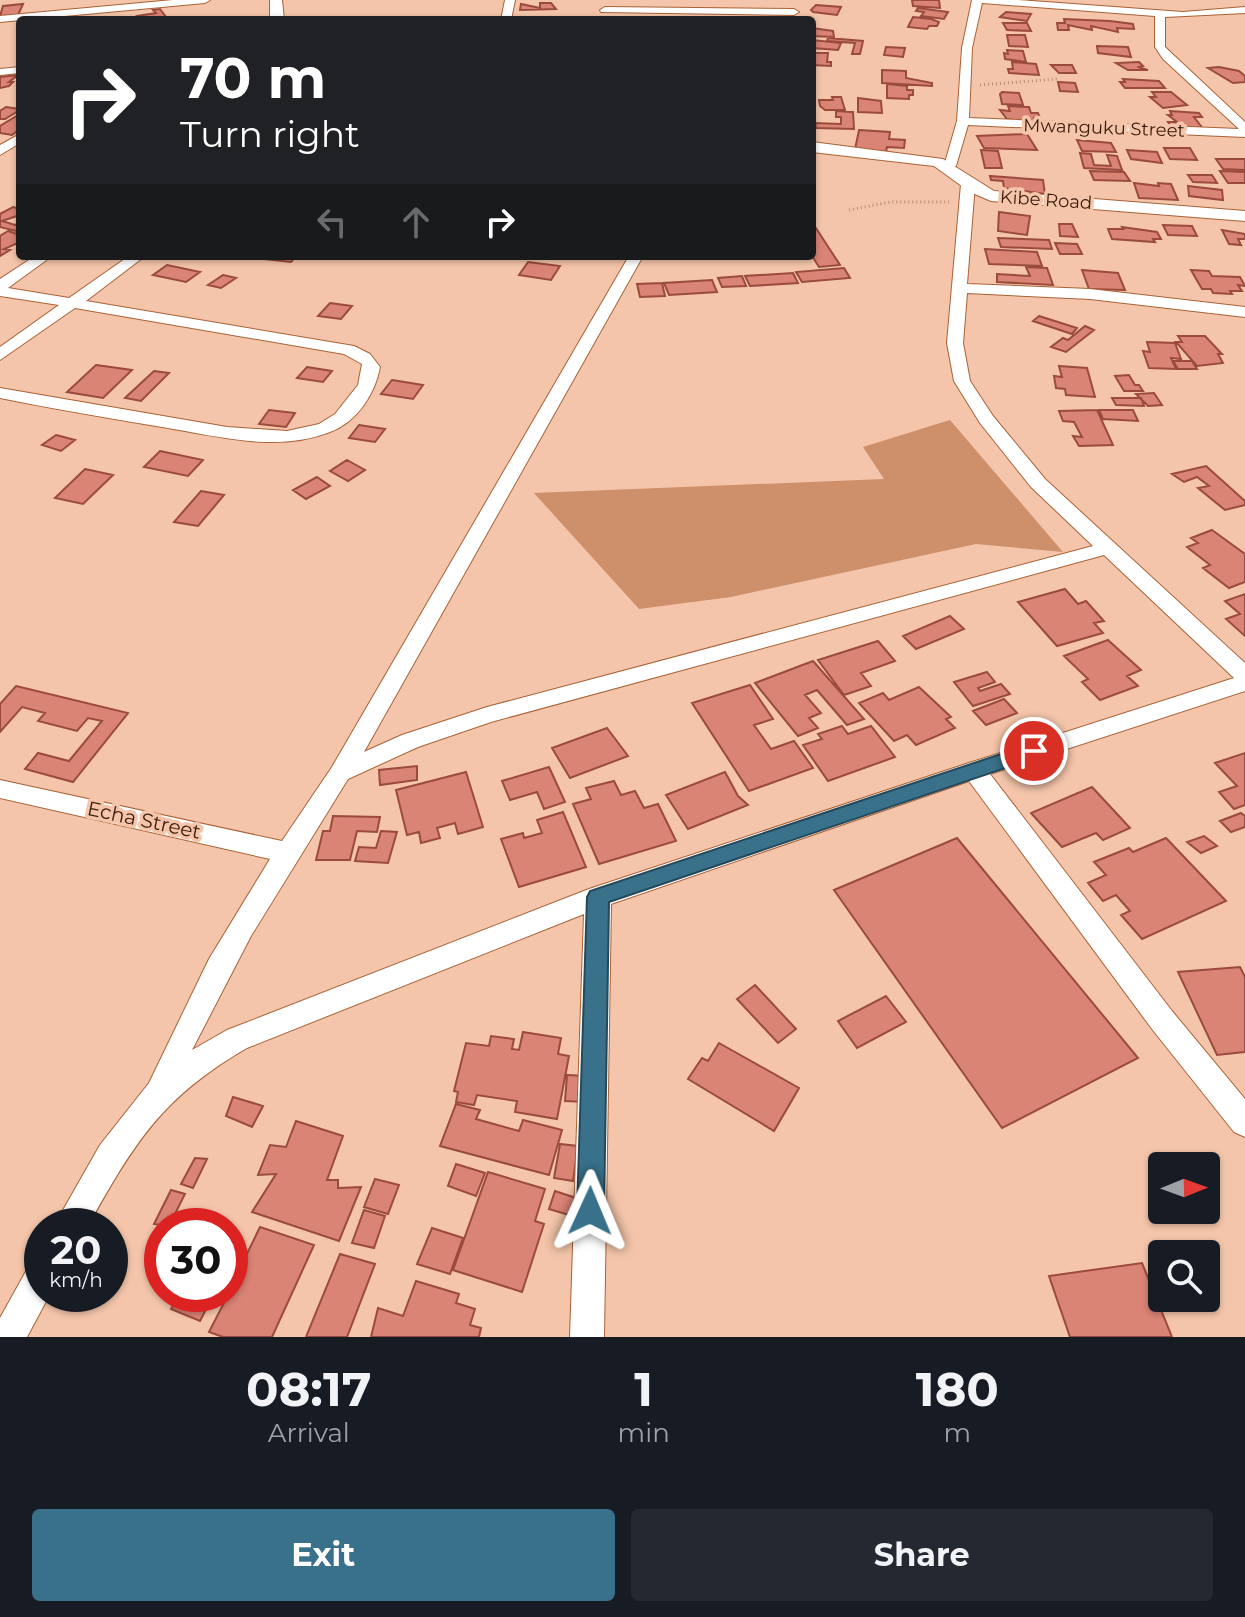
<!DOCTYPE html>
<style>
:root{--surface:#171b24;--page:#242831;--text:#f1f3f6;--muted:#9ea1a6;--accent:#39718b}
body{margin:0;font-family:Montserrat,sans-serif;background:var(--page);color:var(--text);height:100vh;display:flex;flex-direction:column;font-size:30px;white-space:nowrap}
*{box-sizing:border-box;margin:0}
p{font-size:26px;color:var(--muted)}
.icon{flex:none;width:44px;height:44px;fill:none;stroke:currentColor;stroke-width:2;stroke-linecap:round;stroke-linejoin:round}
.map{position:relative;height:1337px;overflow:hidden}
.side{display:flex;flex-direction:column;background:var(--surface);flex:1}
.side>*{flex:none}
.banner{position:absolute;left:16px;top:16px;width:800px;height:244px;border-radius:8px;box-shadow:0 2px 6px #0004;background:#202124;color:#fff;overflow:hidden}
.needle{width:52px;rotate:89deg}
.buttons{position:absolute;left:1148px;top:1152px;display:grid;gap:16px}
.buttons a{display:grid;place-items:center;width:72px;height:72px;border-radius:8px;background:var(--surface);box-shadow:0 2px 6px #0004;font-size:40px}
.speed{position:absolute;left:24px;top:1208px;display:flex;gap:16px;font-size:40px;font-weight:700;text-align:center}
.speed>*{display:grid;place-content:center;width:104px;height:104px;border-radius:50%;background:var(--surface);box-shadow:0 2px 6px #0004;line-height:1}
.speed small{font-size:20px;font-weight:400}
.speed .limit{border:12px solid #d22;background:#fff;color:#111}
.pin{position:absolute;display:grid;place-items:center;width:68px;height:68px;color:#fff;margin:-34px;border:4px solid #fff;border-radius:50%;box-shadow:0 2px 8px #0007}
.me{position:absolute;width:88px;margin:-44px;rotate:1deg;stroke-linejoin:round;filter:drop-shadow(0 0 6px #0008)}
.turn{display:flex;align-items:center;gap:28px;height:168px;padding:0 32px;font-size:36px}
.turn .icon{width:104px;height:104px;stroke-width:2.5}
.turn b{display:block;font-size:56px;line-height:68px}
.lanes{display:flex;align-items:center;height:76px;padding:0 32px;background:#0003;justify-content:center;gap:40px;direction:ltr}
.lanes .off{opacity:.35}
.eta{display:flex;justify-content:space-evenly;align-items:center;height:136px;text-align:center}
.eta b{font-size:48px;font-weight:700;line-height:56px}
.cta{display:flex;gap:16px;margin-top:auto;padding:16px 32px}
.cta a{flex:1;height:92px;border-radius:8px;background:var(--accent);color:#fff;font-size:32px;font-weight:700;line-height:92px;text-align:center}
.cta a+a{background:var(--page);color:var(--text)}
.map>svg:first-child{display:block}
.green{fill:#ce8f6b}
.building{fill:#da8475;stroke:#9b4b3e;stroke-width:2}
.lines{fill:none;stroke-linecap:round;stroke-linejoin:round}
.minor-casing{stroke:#a96236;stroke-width:2}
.tertiary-casing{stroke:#a96236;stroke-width:2}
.path{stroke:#b78e76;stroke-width:3;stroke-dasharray:1 3;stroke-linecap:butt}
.minor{fill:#fff;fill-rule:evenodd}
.tertiary{fill:#fff;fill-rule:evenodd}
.route{fill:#39718b;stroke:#25495a;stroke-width:2}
.labels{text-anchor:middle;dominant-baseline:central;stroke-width:7;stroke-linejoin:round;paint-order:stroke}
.far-street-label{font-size:18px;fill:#3a1c09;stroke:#f4c5aa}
.street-label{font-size:20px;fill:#3a1c09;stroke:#f4c5aa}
</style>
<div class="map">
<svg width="1245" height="1337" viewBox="0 0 1245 1337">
<rect width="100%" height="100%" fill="#f4c5aa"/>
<path class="green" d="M950 420 1063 552 976 544 731 597 639 609 534 493 884 479 863 447Z"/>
<path class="building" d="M912 0H939L940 8 913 6Z
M540 3H551L556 9 520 10 521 4 540 8Z
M23 4 18 15 0 16 3 6Z
M816 5 841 7 837 15 813 12 811 10Z
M918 8 948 12 944 19 921 16 924 12 916 11Z
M160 9 166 17 140 20 137 16 156 13 153 10Z
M1006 12 1018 13 1031 14 1027 21 1000 17Z
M913 17 931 19 939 22 937 26H929L927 29 908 27Z
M1064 19 1110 21 1133 24 1134 29 1117 28 1118 32 1091 26 1092 30 1068 25 1069 30H1058L1057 23H1065Z
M1003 23H1027L1031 31 1007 30Z
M812 28 833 31 834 37 812 36Z
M1007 35H1025L1028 47 1009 46Z
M828 38 863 41 860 54H852L855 43 827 41Z
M812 40 841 43 838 50 812 48Z
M1097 46 1128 47 1131 57 1098 53Z
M886 47 905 48 903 57 884 55Z
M1007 50 1023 51 1026 62 1005 59 1004 53 1008 54Z
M812 53H828L827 62H831V66L812 65Z
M1012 62 1036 64 1039 75 1009 73 1008 69H1013Z
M1139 62 1143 66 1139 67 1141 68 1148 70H1128L1116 63Z
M1051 65H1072L1076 73H1059Z
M1219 67 1239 71 1245 76V82L1233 83 1208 68Z
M882 70 906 71V78L932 83V86L882 83Z
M18 75 9 82H13L9 86 0 88V77Z
M1123 79 1159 81 1165 88H1125L1120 82H1125Z
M1058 82 1075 83 1078 92 1060 91Z
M887 84 907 86V90H913V95H909V99L887 98Z
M1002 92 1019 93 1023 105 1002 104 1000 94Z
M1152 92H1171L1187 105 1163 108 1150 97H1156Z
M832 97H841L845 110H825L820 106 819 100H833Z
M858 98 881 101 882 113 858 112Z
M1008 106 1029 107 1031 113H1038L1040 118H1034L1036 123 1007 119 1000 110 1010 111Z
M6 107 20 109V110L5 119H0V111Z
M836 111 853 112 854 129 816 128 815 123 841 124V117H836Z
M1170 111 1199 113 1202 117H1194L1204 130 1173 129 1168 122H1177L1168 115H1172Z
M20 114V129L12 135 0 133V126Z
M859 130 890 132 889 139 905 140 904 148 887 147 886 152 855 149Z
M1027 134 1037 150 984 148 977 136Z
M1077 140 1111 143 1116 152 1082 151Z
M1164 148H1190L1197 160 1170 159Z
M981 150 998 151 1002 168H985Z
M1127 150 1157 152 1162 163 1131 159Z
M1080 153 1091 154 1094 165 1111 166 1107 155 1117 156 1122 170 1084 168Z
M1216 159H1245V170L1223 169Z
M1090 171 1124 172 1130 181 1094 180Z
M1220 171 1245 172V183H1228Z
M1188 175H1212L1217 183 1193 182Z
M990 176 1043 180 1045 194 1004 188 1003 181 991 180Z
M1134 183 1159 186 1158 183 1171 184 1178 200 1139 198Z
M1188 186 1222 190 1223 200 1189 196Z
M13 207 20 209V215L2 221 15 225 20 222V229L16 231 0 227V214Z
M999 212 1030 216 1027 235 998 231Z
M812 222 840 265 819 267 812 256Z
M1059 224H1072L1078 237 1060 236Z
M1163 225 1192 226 1197 236 1168 235Z
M1122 227 1157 232 1161 239H1153L1155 242 1112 239 1108 229H1123Z
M1222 230 1245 234V239H1238L1241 245 1229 244Z
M8 231 20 235V242L4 249 10 250 0 256V236Z
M998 238 1049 240 1052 249 1001 247Z
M1055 243 1077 244 1082 254H1060Z
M985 249 1037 252 1042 266 989 264Z
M257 256H296L291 262 255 258Z
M528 262 560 266 551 280 519 275Z
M167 265 200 272 186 282 153 275Z
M1026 267 1047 268 1053 285 997 282V274L1030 276Z
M844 268 850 278 802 282 796 272Z
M1082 270 1118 273 1125 290 1089 289Z
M1191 270 1209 271 1212 276 1240 277 1245 286 1238 285 1242 291H1230L1232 294 1213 293 1211 289H1202Z
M793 273 798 283 750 286 745 276Z
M223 275 236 278 221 288 208 285Z
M742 276 746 286 722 287 718 278Z
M712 280 717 292 669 295 664 283Z
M662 283 665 296 640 297 637 284Z
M330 303 352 306 341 319 318 316Z
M1039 316 1077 328 1072 334 1033 321Z
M1085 326 1094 330 1066 352 1051 347 1063 338 1068 340Z
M1178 336H1205L1222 354H1218L1223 363 1197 366 1176 342H1182Z
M1147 342 1175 343 1181 359 1171 358 1176 369 1149 368 1143 351 1150 352Z
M1173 361H1192L1197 369H1178Z
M96 365 132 370 103 398 67 392Z
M1059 366 1087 368 1095 397 1066 395 1065 389 1056 388 1054 376 1062 377Z
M307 367 332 371 323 382 297 378Z
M154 371 169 373 141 401 125 398Z
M1129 375 1135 385H1139L1143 391H1124L1115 376Z
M392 380 423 385 413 399 381 394Z
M1154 393 1162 405 1148 406 1136 394Z
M1112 398H1141L1144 406 1116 405Z
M269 410 295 413 286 427 259 424Z
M1097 410 1113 445 1079 446 1073 436 1082 437 1074 422 1063 421 1059 411Z
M1099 410H1133L1138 421 1103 419Z
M359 425 385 429 375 442 349 438Z
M56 435 75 440 61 451 42 445Z
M160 451 203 460 188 476 144 467Z
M347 460 365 470 348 481 330 471Z
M1206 466 1245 501V505L1225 510 1198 488 1209 486 1197 477 1184 482 1172 474Z
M85 469 113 475 83 504 55 498Z
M317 477 330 486 306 499 293 490Z
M201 491 224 495 198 526 174 522Z
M1212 530 1245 554V582L1229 588 1203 568 1210 565 1187 547 1198 543 1191 538Z
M1065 589 1078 604 1086 601 1104 621 1094 623 1103 633 1057 646 1018 602Z
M1245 594V636L1226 619 1240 614 1225 601Z
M950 616 964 629 916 649 903 636Z
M1108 640 1141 670 1127 676 1138 686 1100 700 1082 682 1088 679 1064 656Z
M878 641 895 661 861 673 871 686 844 695 818 660Z
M813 661 864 719 847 725 817 690 805 695 821 713 809 718 818 728 798 736 755 683Z
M987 672 995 682 978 688 980 691 1001 684 1010 694 973 706 954 682Z
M750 685 773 719 754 725 771 749 794 741 813 768 749 791 692 703Z
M16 686 128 713 73 782 25 769 38 753 69 761 102 721 88 718 77 731 38 721 45 713 22 707 0 732V704Z
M919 687 951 717 946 719 955 728 916 745 907 735 894 741 859 703 883 693 889 700Z
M1004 699 1017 713 986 725 973 711Z
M842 726 848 734 871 726 895 757 828 781 803 745 822 739 818 734Z
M607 728 628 756 570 778 552 748Z
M1245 753V805L1234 809 1219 792 1237 786 1215 763Z
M417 766V780L380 785 379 770Z
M549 767 565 802 544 809 537 792 510 800 502 781Z
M466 772 483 827 458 834 455 823 437 828 440 838 421 843 419 832 407 835 396 790Z
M725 772 738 796 748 805 688 829 666 795Z
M614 781 621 795 635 791 644 808 658 804 676 841 599 864 573 804 591 799 586 788Z
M1092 787 1130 828 1103 840 1096 833 1062 847 1031 813Z
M563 812 586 867 519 887 501 839 523 833 524 838 542 833 537 820Z
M1241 813 1245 816V827L1231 832 1220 821Z
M333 816 380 817 377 832 357 831 350 860H316L323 831H330Z
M381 831 397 832 388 863 355 861 359 847 376 848Z
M1204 836 1217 846 1201 853 1187 842Z
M957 838 1138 1058 1002 1128 834 890Z
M1166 838 1226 901 1142 939 1121 915 1130 911 1116 895 1103 901 1088 883 1106 875 1094 862 1129 848 1133 852Z
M1240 967 1245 977V1052L1217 1055 1178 972Z
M755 985 796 1029 778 1043 737 999Z
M886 996 906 1022 857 1048 838 1021Z
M523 1032 561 1038 558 1054 569 1056 557 1119 515 1112 517 1101 477 1095 474 1105 456 1102 458 1092 454 1091 466 1043 489 1046 491 1036 514 1039 512 1049 519 1050Z
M719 1043 799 1088 774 1131 688 1079 702 1058 708 1061Z
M567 1075 588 1076 586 1102 565 1101Z
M233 1097 263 1106 252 1127 226 1116Z
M456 1104 480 1110 476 1119 519 1131 523 1120 562 1130 549 1175 440 1146Z
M296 1121 343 1136 327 1180H338V1188L361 1187 339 1241 252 1212 276 1174 258 1175 270 1145 286 1147Z
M560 1144 578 1146 573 1181 554 1178Z
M195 1158 207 1159 193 1188 181 1184Z
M456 1164 485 1173 476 1196 448 1186Z
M488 1172 545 1189 535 1221 544 1224 522 1292 453 1270Z
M375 1179 399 1185 388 1214 364 1207Z
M171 1190 185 1194 169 1226 154 1224Z
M555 1191 585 1201 579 1218 549 1209Z
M364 1210 385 1216 374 1248 352 1243Z
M260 1227 314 1245 272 1337H223L209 1332 226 1299 216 1295 230 1294V1267L234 1259 243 1262Z
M432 1228 463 1238 450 1274 417 1264Z
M340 1254 375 1264 347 1337H306Z
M1142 1263 1172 1337H1070L1049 1276Z
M416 1281 459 1294 456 1303 475 1309 470 1325 481 1328 479 1337H371L378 1308 403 1316Z
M180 1294H214L200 1321 171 1309Z"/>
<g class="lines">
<g class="minor-casing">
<path id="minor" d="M173 0H210L205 3 0 22V16Z
M505 0H515L511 20H501Z
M972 0H1018L1183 12 1245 7V13L1165 17V47L1245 122V137L968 125 956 166 945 169 944 166 957 121 962 48ZM982 3 1155 16V47L1163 59 1239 129 969 118 972 48Z
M605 7 794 9 799 12 794 15 601 12 600 10Z
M20 67V73L0 75V69Z
M20 134V143L0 155V145Z
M968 180 975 184 967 284 1090 289 1245 307V317L1090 299 967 293 963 343 970 381 993 416 1045 479 1245 663V691L990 774 1172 1011 1245 1099V1137L1234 1132 1152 1029 969 781 611 904 604 1337H570L584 914 247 1048C162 1097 134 1143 88 1226H54L100 1145 149 1083 209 959 270 859 0 798V780L282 841 332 767 629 256H643L364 752 402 735 487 707 1093 546 1031 487 980 423 954 381 947 343 961 184ZM1104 555 1234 678 966 764 589 889 227 1030 192 1050 251 936 348 779 418 747 491 722Z
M35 256H52L8 288 69 298 129 256H145L86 301 354 346 370 354 380 367C375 394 357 422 330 432 276 453 217 436 162 427 108 418 54 409 0 398V388L227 427 287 431 319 424 335 414 358 385 362 364 344 354 75 308 0 360V347L59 305 0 296V279Z
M42 1259V1294H50L27 1337H0V1318L30 1264Z"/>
</g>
<g class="tertiary-casing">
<path id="tertiary" d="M270 0H282L284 20H270Z
M812 142 943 159 994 191 1245 211V221L991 201 970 192 934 166 812 152Z"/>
</g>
<path class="path" d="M980 85 1057 79
M849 210 891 202H949"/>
<use href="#minor" class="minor"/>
<use href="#tertiary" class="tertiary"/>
</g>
<path class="route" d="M1034 743 1041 745 1044 751 1041 756 609 902 604 1211 600 1221 590 1224 581 1221 577 1211 587 897 590 891Z"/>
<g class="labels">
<g class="far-street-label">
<text transform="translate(1104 128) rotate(2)">Mwanguku Street</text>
<text transform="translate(1046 200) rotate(4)">Kibe Road</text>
</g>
<g class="street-label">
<text transform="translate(144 820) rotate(12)">Echa Street</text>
</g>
</g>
</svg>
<div class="buttons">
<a><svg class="needle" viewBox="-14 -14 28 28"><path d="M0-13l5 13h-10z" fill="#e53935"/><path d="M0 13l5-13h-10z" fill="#9ea1a6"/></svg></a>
<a><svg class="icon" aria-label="search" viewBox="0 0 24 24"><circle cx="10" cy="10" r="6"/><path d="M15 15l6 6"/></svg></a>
</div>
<div class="speed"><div>20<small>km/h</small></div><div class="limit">30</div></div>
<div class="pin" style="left:1034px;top:751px;background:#d93025"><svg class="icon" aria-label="arrive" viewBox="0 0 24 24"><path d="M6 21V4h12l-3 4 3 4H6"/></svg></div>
<svg class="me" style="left:590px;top:1211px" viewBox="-20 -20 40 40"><path d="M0-17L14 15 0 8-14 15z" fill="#39718b" stroke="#fff" stroke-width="4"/></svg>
<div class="banner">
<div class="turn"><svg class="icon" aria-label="right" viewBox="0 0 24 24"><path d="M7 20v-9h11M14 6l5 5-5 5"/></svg><div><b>70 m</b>Turn right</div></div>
<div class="lanes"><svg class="icon off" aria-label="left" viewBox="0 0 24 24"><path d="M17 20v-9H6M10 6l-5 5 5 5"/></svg><svg class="icon off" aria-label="ahead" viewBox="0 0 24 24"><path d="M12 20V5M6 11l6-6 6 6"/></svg><svg class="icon" aria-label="right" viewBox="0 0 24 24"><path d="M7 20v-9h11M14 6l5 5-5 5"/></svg></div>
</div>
</div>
<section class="side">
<div class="eta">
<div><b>08:17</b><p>Arrival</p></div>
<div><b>1</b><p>min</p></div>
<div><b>180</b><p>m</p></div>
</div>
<div class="cta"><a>Exit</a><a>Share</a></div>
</section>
